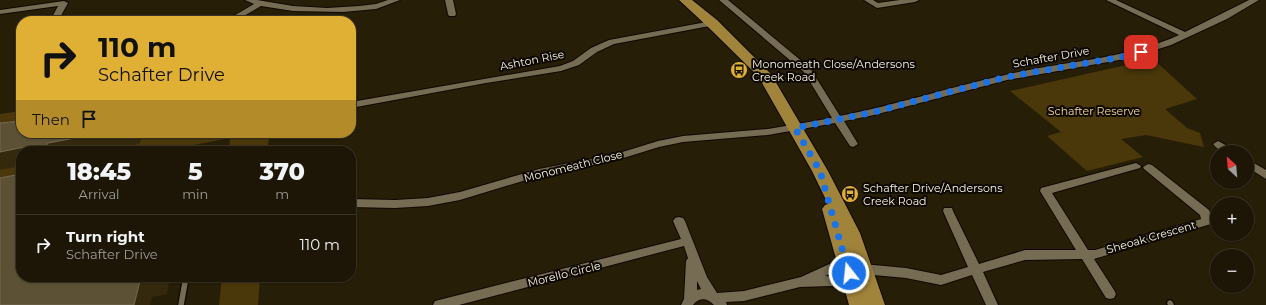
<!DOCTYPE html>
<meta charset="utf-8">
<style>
:root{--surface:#1d1606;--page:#2a2314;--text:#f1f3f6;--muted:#a09f9b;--line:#3b3528}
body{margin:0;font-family:Montserrat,sans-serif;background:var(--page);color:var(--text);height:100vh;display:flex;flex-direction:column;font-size:15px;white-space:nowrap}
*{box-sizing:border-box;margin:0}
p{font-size:13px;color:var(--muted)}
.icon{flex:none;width:22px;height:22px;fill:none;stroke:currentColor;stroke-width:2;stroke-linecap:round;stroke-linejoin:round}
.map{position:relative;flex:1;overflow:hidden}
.side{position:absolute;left:16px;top:146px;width:340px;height:136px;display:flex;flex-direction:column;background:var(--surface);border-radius:16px;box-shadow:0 1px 3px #0004,0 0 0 1px var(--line)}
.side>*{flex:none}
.guide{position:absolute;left:16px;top:16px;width:340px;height:122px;border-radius:16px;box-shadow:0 1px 3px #0004,0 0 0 1px var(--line);background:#e0b034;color:#111;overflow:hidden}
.needle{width:26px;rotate:334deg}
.fabs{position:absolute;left:1210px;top:145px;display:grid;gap:8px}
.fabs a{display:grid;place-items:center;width:44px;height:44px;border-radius:50%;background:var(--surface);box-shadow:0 1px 3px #0004,0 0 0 1px var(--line);font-size:20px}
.pin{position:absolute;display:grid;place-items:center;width:34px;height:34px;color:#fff;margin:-17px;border-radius:8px;box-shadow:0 2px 6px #0006}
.me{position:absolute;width:44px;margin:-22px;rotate:344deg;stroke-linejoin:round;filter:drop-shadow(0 0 3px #0008)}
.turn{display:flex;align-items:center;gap:14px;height:84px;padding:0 16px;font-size:18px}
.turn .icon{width:52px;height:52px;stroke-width:2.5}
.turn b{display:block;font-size:28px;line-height:34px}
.then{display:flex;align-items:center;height:38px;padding:0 16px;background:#0003;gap:8px;font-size:15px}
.eta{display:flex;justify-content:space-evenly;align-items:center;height:68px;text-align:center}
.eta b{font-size:24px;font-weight:800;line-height:28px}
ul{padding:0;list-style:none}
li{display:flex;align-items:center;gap:12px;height:60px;padding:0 16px;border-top:1px solid var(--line)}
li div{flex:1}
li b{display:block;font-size:15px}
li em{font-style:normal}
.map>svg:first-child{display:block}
.green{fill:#4a380a}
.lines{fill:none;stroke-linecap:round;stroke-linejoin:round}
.service-casing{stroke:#100800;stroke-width:8}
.minor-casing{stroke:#100800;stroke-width:2}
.primary-casing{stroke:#100800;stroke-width:2}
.service{stroke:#766b53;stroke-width:5.5}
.minor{fill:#766b53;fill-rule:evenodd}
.primary{fill:#a1843b;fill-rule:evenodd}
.shaded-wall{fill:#34290d}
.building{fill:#5c5135;stroke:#756a51}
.route{stroke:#1a73e8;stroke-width:7;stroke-dasharray:0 12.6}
.labels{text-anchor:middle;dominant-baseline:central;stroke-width:4;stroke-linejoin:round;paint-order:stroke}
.street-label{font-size:11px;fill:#f9f3e5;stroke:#0d0902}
.poi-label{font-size:11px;fill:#f9f3e5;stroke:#0d0902;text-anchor:start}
.park-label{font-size:11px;fill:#f8da96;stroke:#0d0902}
</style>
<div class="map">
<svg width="1266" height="305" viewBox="0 0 1266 305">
<rect width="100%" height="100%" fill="#271e08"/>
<path class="green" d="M1153 59 1197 99 1165 109 1187 128 1200 133 1204 147 1146 135 1121 139 1143 157 1087 171 1047 136 1061 132 1010 91Z
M21 111V133H269L268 151H229L230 138 163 151H21V179L0 183V114Z
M222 277H260L258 305H219Z"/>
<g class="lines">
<g class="service-casing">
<path id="service" d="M1170 303 1171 305
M181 305 186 277"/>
</g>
<g class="minor-casing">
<path id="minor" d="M245 0H257L293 6 327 8 359 6 376 4 388 0H400L376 9 343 12 293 11 261 6 235 21H225L254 4Z
M445 0H453L456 14 455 16H449L448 14Z
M719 0H728L810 68 840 116C896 105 950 87 1005 75 1063 61 1124 60 1179 35L1106 0H1116L1185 32 1249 0H1259L1227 19 1171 45 1130 58 1007 80 874 115 844 121 858 144 853 147 850 146 835 123 768 135 683 142 659 147 617 160 539 176 460 200 428 206 395 208 351 207V199L395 200 428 198 460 192 539 169 616 154 658 141 683 136 768 129 832 118 804 72Z
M864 0H873L878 3 900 0H919L915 2 877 8Z
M64 1 68 3 58 21H50L58 6 0 14V10Z
M712 21 716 23 715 25 614 44 597 52 579 65 561 71 486 83 351 108V102L560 66 573 61 591 48 609 40Z
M1218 141 1235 150 1236 152C1227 152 1219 152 1213 144Z
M1247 159 1266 170V179L1247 167Z
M1136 163 1141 166 1140 168 1052 193 1088 250H1095L1201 219 1200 215 1144 169 1143 167 1148 164 1152 165 1209 210 1213 221 1211 224 1094 259 1114 290 1116 294 1114 298 1110 299 1106 298 1082 259 1025 260 983 272 998 305H986L972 275 941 285 906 278 863 274 859 272 857 269 859 266 863 264 906 268 941 275 968 267 943 211 944 208H952L953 211 979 264 1025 250H1076L1040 191 1041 188Z
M679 217 683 218 685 221 707 277 717 293 744 291 801 277 849 255 853 257 855 260 853 263 825 276 855 278 859 280 861 283 859 286 855 288 831 286 800 287 744 301 726 302 727 305H714C707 298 700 297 693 305H681L684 299 686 261 688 258 684 246 459 305H433L435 301 439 300 681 239 673 221 675 218ZM697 281 701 289 697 290Z"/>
</g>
<g class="primary-casing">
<path id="primary" d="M679 0H692L717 20 771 74 828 171 860 233 885 305H849L822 209 825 205 828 204 812 171 758 76 707 26Z"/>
</g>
<use href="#service" class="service"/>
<use href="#minor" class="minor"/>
<use href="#primary" class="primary"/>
</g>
<path class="shaded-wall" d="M102 133H145L139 144 98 151H43V150L48 143Z
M34 145V151H21V166L0 170V152Z
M156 277H170L167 294 152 297 150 305H134L140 281Z"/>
<path class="building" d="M21 121V133H102L48 143 43 150 29 151 34 145 0 152V123Z
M21 174V277H156V278L140 281 134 305H0V178Z"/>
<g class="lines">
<path class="route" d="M849 273 820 171 795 128 874 112 1006 77 1127 56 1141 52"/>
</g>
<defs>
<g id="bus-disc" transform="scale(0.9)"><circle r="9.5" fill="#e0b034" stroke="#0d0902"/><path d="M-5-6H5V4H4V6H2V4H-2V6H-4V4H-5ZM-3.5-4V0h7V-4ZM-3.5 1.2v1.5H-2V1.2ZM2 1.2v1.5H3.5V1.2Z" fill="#111"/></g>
</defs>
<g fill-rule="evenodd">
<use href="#bus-disc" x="739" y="70"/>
<use href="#bus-disc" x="850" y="194"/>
</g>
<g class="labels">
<g class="street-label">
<text transform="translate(1051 57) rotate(-10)">Schafter Drive</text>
<text transform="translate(532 60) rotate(-11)">Ashton Rise</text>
<text transform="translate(573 166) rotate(-14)">Monomeath Close</text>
<text transform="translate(1151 237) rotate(-16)">Sheoak Crescent</text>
<text transform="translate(564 274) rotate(-14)">Morello Circle</text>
</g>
<g class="poi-label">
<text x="752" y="64">Monomeath Close/Andersons<tspan x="752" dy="13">Creek Road</tspan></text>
<text x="863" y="188">Schafter Drive/Andersons<tspan x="863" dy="13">Creek Road</tspan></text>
</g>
<g class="park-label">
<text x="1094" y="111">Schafter Reserve</text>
</g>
</g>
</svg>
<div class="fabs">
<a><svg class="needle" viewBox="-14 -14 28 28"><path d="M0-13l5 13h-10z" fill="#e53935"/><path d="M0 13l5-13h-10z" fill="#a09f9b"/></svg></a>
<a>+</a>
<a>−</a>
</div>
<div class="pin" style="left:1141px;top:52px;background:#d93025"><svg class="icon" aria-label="arrive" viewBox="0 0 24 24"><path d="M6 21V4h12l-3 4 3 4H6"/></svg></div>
<svg class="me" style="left:849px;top:273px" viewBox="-20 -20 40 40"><circle r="17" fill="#1a73e8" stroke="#fff" stroke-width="3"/><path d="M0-11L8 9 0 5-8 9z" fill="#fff"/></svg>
<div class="guide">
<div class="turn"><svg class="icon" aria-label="right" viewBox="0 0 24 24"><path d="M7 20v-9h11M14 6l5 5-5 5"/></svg><div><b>110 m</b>Schafter Drive</div></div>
<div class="then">Then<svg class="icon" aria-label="arrive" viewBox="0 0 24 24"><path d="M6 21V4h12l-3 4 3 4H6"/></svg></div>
</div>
<section class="side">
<div class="eta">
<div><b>18:45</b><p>Arrival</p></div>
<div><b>5</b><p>min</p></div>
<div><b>370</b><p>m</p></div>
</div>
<ul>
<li><svg class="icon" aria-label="right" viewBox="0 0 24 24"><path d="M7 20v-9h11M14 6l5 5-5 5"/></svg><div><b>Turn right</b><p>Schafter Drive</p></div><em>110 m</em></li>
</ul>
</section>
</div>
